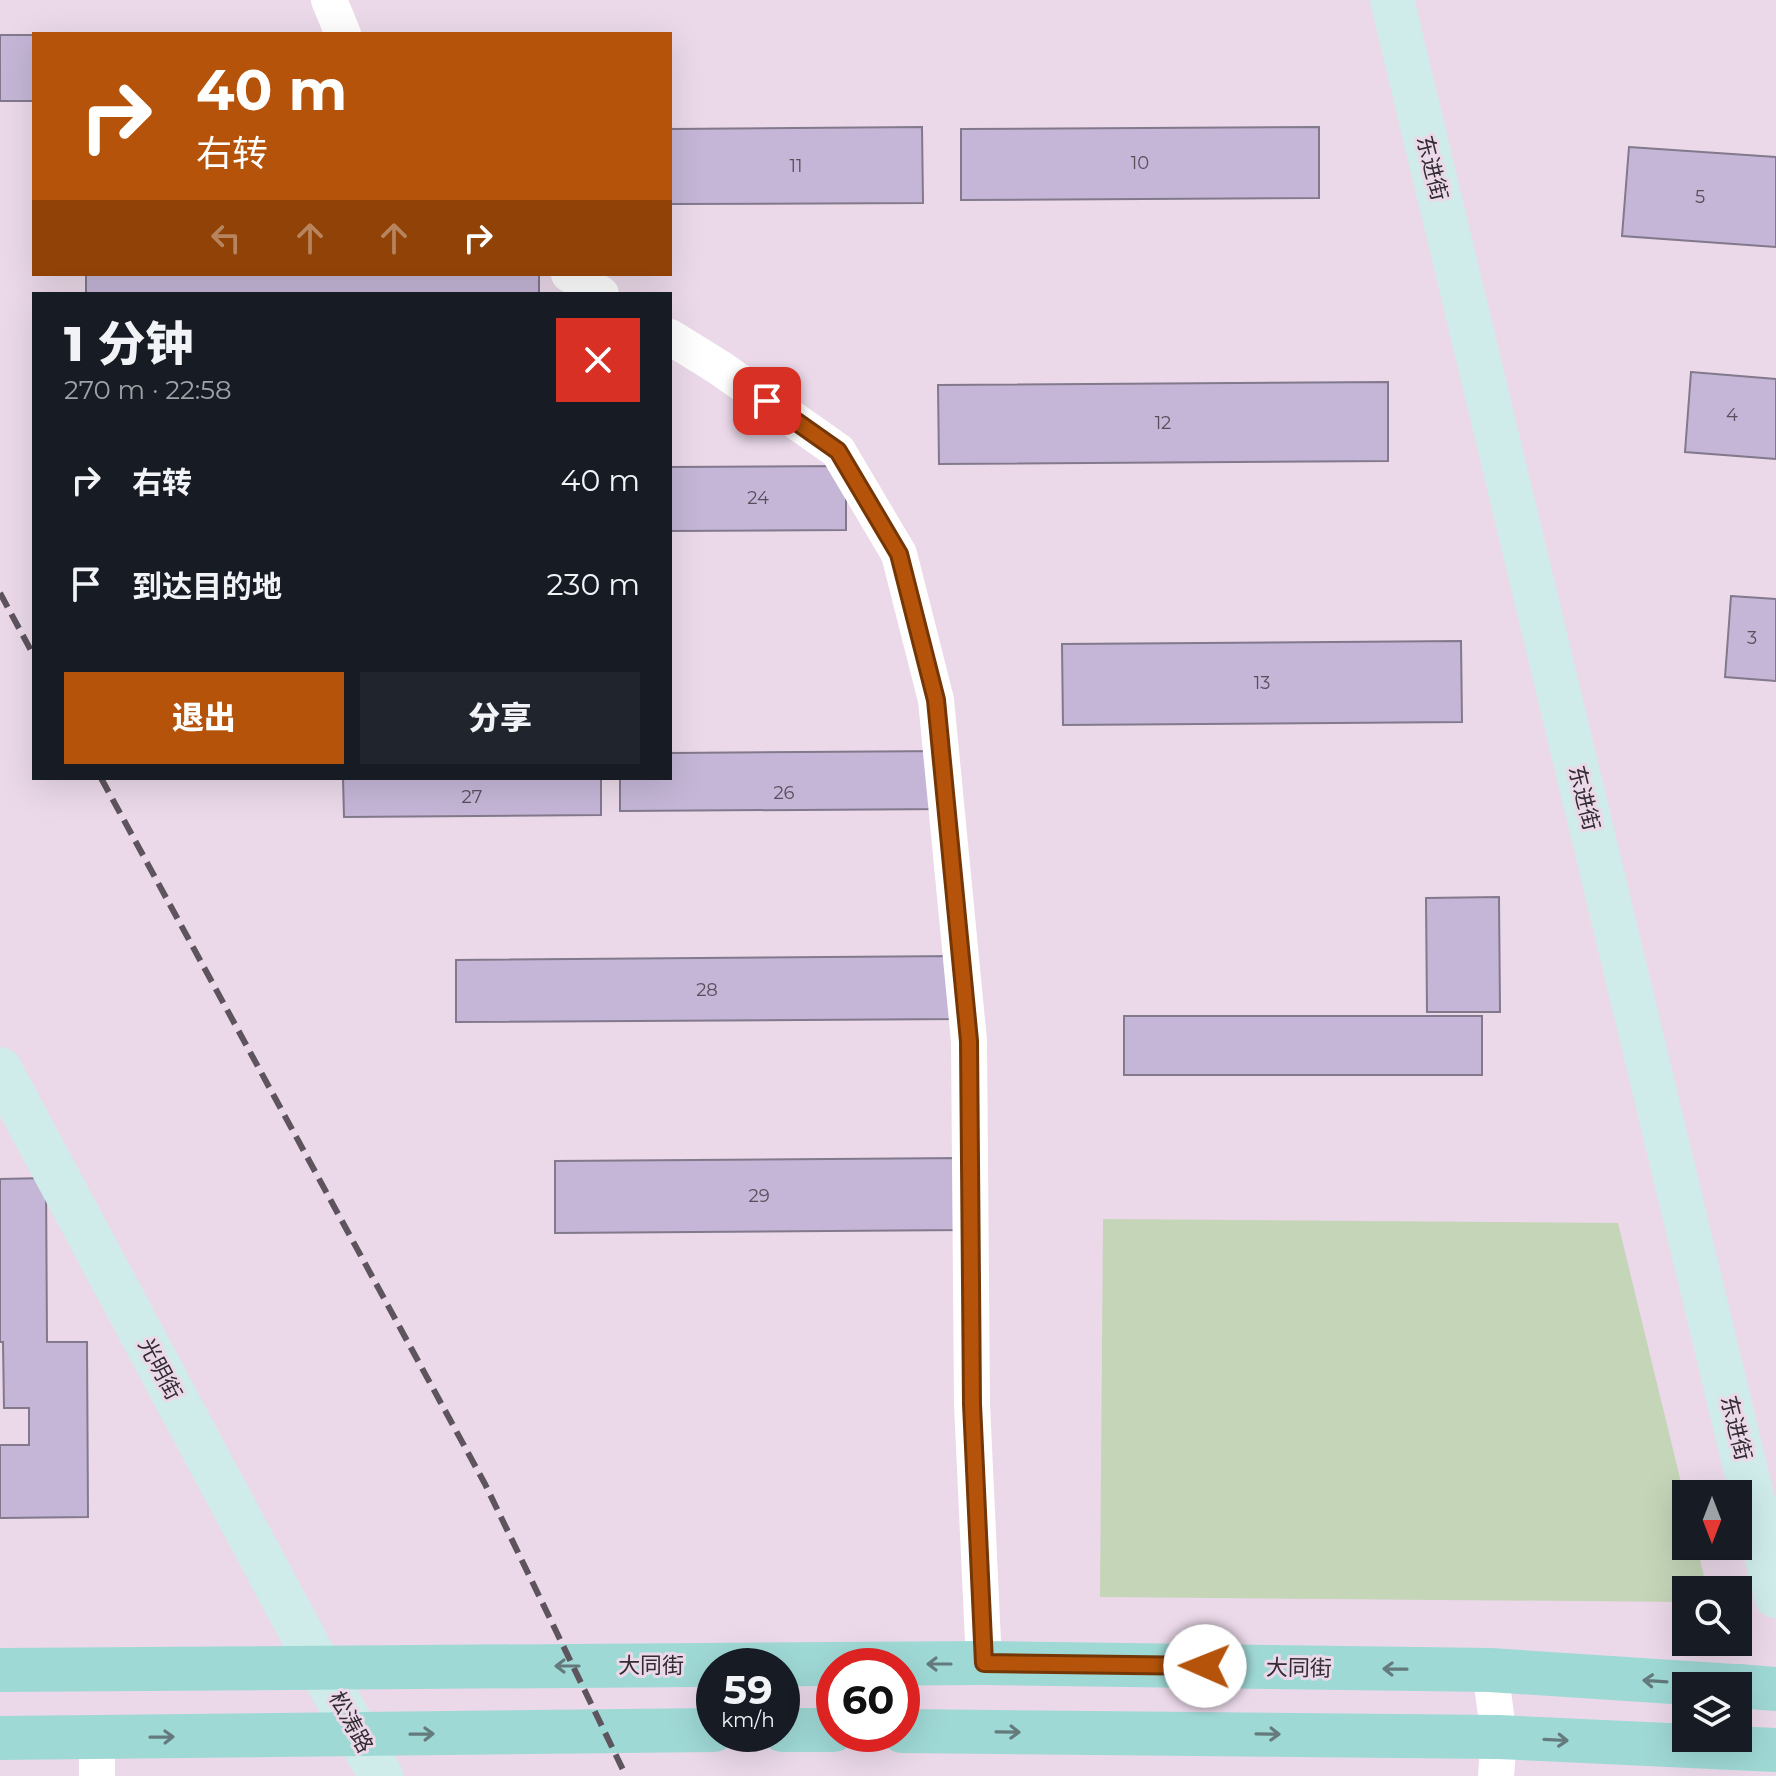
<!DOCTYPE html>
<html lang="zh">
<meta charset="utf-8">
<style>
:root{--surface:#171b24;--page:#20242c;--text:#f1f3f6;--muted:#9ea1a6;--accent:#b45309}
body{margin:0;font-family:Montserrat,"Noto Sans SC",sans-serif;background:var(--page);color:var(--text);height:100vh;display:flex;flex-direction:column;font-size:30px;white-space:nowrap}
*{box-sizing:border-box;margin:0}
p{font-size:26px;color:var(--muted)}
.icon{flex:none;width:44px;height:44px;fill:none;stroke:currentColor;stroke-width:2;stroke-linecap:round;stroke-linejoin:round}
.map{position:relative;flex:1;overflow:hidden}
.panel{position:absolute;left:32px;top:292px;width:640px;height:488px;display:flex;flex-direction:column;background:var(--surface);border-radius:0px;box-shadow:0 8px 32px #0002}
.panel>*{flex:none}
.guide{position:absolute;left:32px;top:32px;width:640px;height:244px;border-radius:0px;box-shadow:0 8px 32px #0002;background:#b45309;color:#fff;overflow:hidden}
.needle{width:52px;rotate:180deg}
.tools{position:absolute;left:1672px;top:1480px;display:grid;gap:16px}
.tools a{display:grid;place-items:center;width:80px;height:80px;border-radius:0px;background:var(--surface);box-shadow:0 8px 32px #0002;font-size:40px}
.speed{position:absolute;left:696px;top:1648px;display:flex;gap:16px;font-size:40px;font-weight:700;text-align:center}
.speed>*{display:grid;place-content:center;width:104px;height:104px;border-radius:50%;background:var(--surface);box-shadow:0 8px 32px #0002;line-height:1}
.speed small{font-size:20px;font-weight:400}
.speed .limit{border:12px solid #d22;background:#fff;color:#111}
.pin{position:absolute;display:grid;place-items:center;width:68px;height:68px;color:#fff;margin:-34px;border-radius:16px;box-shadow:0 4px 12px #0006}
.me{position:absolute;width:88px;margin:-44px;rotate:271deg;stroke-linejoin:round;filter:drop-shadow(0 0 6px #0008)}
.turn{display:flex;align-items:center;gap:28px;height:168px;padding:0 32px;font-size:36px}
.turn .icon{width:104px;height:104px;stroke-width:2.5}
.turn b{display:block;font-size:56px;line-height:68px}
.lanes{display:flex;align-items:center;height:76px;padding:0 32px;background:#0003;justify-content:center;gap:40px;direction:ltr}
.lanes .off{opacity:.35}
.round{display:grid;place-items:center;flex:none;width:84px;height:84px;border-radius:0px;background:var(--page)}
.summary{display:flex;align-items:center;justify-content:space-between;height:136px;padding:0 32px}
h1{font-size:48px;font-weight:800;line-height:60px}
.button{display:flex;gap:16px;margin-top:auto;padding:16px 32px}
.button a{flex:1;height:92px;border-radius:0px;background:var(--accent);color:#fff;font-size:32px;font-weight:800;line-height:92px;text-align:center}
.button a+a{background:var(--page);color:var(--text)}
ul{padding:0;list-style:none}
li{display:flex;align-items:center;gap:24px;height:104px;padding:0 32px}
li div{flex:1}
li b{display:block;font-size:30px}
li em{font-style:normal}
.map>svg:first-child{display:block}
.green{fill:#c4d5b8}
.building{fill:#c5b6d7;stroke:#82798c;stroke-width:2}
.lines{fill:none;stroke-linecap:round;stroke-linejoin:round}
.street{stroke:#fff;stroke-width:36}
.secondary{stroke:#cfeceb;stroke-width:44}
.primary{stroke:#9fd9d6;stroke-width:44}
.rail{stroke:#5d545d;stroke-width:6;stroke-dasharray:16 8;stroke-linecap:butt}
.oneway{stroke:#647a7c}
.route-casing{stroke:#753606;stroke-width:20}
.route{stroke:#b45309;stroke-width:14}
.labels{text-anchor:middle;dominant-baseline:central;stroke-width:6;stroke-linejoin:round;paint-order:stroke}
.number-label{font-size:18px;fill:#584f5c}
.street-label{font-size:22px;fill:#332d33;stroke:#ebd9e9}
</style>
<div class="map">
<svg width="1776" height="1776" viewBox="0 0 1776 1776">
<rect width="100%" height="100%" fill="#ebd9e9"/>
<path class="green" d="M1103 1219 1618 1223 1686 1503V1546H1697L1707 1590H1686V1602L1100 1597Z"/>
<path class="building" d="M0 35H34V101H0Z
M922 127 923 203 670 204V129Z
M1319 127V198L961 200V129Z
M1629 147 1776 157V247L1622 236Z
M86 274H539V294H86Z
M1691 372 1776 379V459L1685 452Z
M1388 382V461L939 464 938 385Z
M846 466V530L670 531V467Z
M1731 596 1776 599V681L1725 677Z
M1461 641 1462 722 1063 725 1062 644Z
M948 751V809L620 811V778H670V753Z
M343 778H601V815L344 817Z
M1499 897 1500 1012H1427L1426 898Z
M958 956 959 1019 456 1022V960Z
M1124 1016H1482V1075H1124Z
M963 1158 964 1230 555 1233V1161Z
M46 1178 47 1342H87L88 1517 0 1518V1445H29V1408H4L3 1342H0V1179Z"/>
<g class="lines">
<path class="street" d="M329 0 343 34
M569 274 601 294
M670 337 720 368 838 451 899 554 936 700 969 1041 972 1404 984 1663
M1490 1670 1499 1737 1496 1776
M97 1738V1776"/>
<path class="secondary" d="M1392 0 1776 1596
M0 1069 320 1668 381 1776"/>
<path class="primary" d="M0 1670 984 1663 1490 1670 1733 1686
M1738 1686 1776 1689
M782 1730H834
M902 1731 1499 1737 1776 1750
M0 1738 714 1730"/>
<path class="rail" d="M0 593 34 656
M101 778 485 1484 626 1776"/>
</g>
<defs><path id="oneway-shaft" d="M-6 0H5M1.5-3L5.5 0L1.5 3" fill="none" stroke-width="1.6" stroke-linecap="round" stroke-linejoin="round" transform="scale(2)"/></defs>
<g class="oneway">
<use href="#oneway-shaft" transform="translate(939 1664) rotate(180)"/>
<use href="#oneway-shaft" transform="translate(567 1666) rotate(180)"/>
<use href="#oneway-shaft" transform="translate(1395 1669) rotate(-179)"/>
<use href="#oneway-shaft" transform="translate(1655 1681) rotate(-176)"/>
<use href="#oneway-shaft" transform="translate(1008 1732) rotate(1)"/>
<use href="#oneway-shaft" transform="translate(422 1734) rotate(-1)"/>
<use href="#oneway-shaft" transform="translate(1268 1734) rotate(1)"/>
<use href="#oneway-shaft" transform="translate(162 1737) rotate(-1)"/>
<use href="#oneway-shaft" transform="translate(1556 1740) rotate(3)"/>
</g>
<g class="lines">
<g class="route-casing">
<path id="route" d="M767 401 838 451 899 554 936 700 969 1041 972 1404 984 1663 1205 1666"/>
</g>
<use href="#route" class="route"/>
</g>
<g class="labels">
<g class="number-label">
<text x="1140" y="163">10</text>
<text x="796" y="166">11</text>
<text x="1700" y="197">5</text>
<text x="1732" y="415">4</text>
<text x="1163" y="423">12</text>
<text x="758" y="498">24</text>
<text x="1752" y="638">3</text>
<text x="1262" y="683">13</text>
<text x="784" y="793">26</text>
<text x="472" y="797">27</text>
<text x="707" y="990">28</text>
<text x="759" y="1196">29</text>
</g>
<g class="street-label">
<text transform="translate(1432 168) rotate(76)">东进街</text>
<text transform="translate(1584 798) rotate(76)">东进街</text>
<text transform="translate(160 1369) rotate(62)">光明街</text>
<text transform="translate(1736 1428) rotate(76)">东进街</text>
<text x="651" y="1665">大同街</text>
<text transform="translate(1299 1668) rotate(1)">大同街</text>
<text transform="translate(351 1722) rotate(61)">松涛路</text>
</g>
</g>
</svg>
<div class="tools">
<a><svg class="needle" viewBox="-14 -14 28 28"><path d="M0-13l5 13h-10z" fill="#e53935"/><path d="M0 13l5-13h-10z" fill="#9ea1a6"/></svg></a>
<a><svg class="icon" aria-label="search" viewBox="0 0 24 24"><circle cx="10" cy="10" r="6"/><path d="M15 15l6 6"/></svg></a>
<a><svg class="icon" aria-label="layers" viewBox="0 0 24 24"><path d="M12 4l9 5-9 5-9-5zM3 14l9 5 9-5"/></svg></a>
</div>
<div class="speed"><div>59<small>km/h</small></div><div class="limit">60</div></div>
<div class="pin" style="left:767px;top:401px;background:#d93025"><svg class="icon" aria-label="arrive" viewBox="0 0 24 24"><path d="M6 21V4h12l-3 4 3 4H6"/></svg></div>
<svg class="me" style="left:1205px;top:1666px" viewBox="-20 -20 40 40"><circle r="19" fill="#fff"/><path d="M0-13L10 11 0 6-10 11z" fill="#b45309"/></svg>
<div class="guide">
<div class="turn"><svg class="icon" aria-label="right" viewBox="0 0 24 24"><path d="M7 20v-9h11M14 6l5 5-5 5"/></svg><div><b>40 m</b>右转</div></div>
<div class="lanes"><svg class="icon off" aria-label="left" viewBox="0 0 24 24"><path d="M17 20v-9H6M10 6l-5 5 5 5"/></svg><svg class="icon off" aria-label="ahead" viewBox="0 0 24 24"><path d="M12 20V5M6 11l6-6 6 6"/></svg><svg class="icon off" aria-label="ahead" viewBox="0 0 24 24"><path d="M12 20V5M6 11l6-6 6 6"/></svg><svg class="icon" aria-label="right" viewBox="0 0 24 24"><path d="M7 20v-9h11M14 6l5 5-5 5"/></svg></div>
</div>
<section class="panel">
<div class="summary"><div><h1>1 分钟</h1><p>270 m · 22:58</p></div><a class="round" style="background:#d93025;color:#fff"><svg class="icon" aria-label="close" viewBox="0 0 24 24"><path d="M6 6l12 12M18 6L6 18"/></svg></a></div>
<ul>
<li><svg class="icon" aria-label="right" viewBox="0 0 24 24"><path d="M7 20v-9h11M14 6l5 5-5 5"/></svg><div><b>右转</b></div><em>40 m</em></li>
<li><svg class="icon" aria-label="arrive" viewBox="0 0 24 24"><path d="M6 21V4h12l-3 4 3 4H6"/></svg><div><b>到达目的地</b></div><em>230 m</em></li>
</ul>
<div class="button"><a>退出</a><a>分享</a></div>
</section>
</div>
